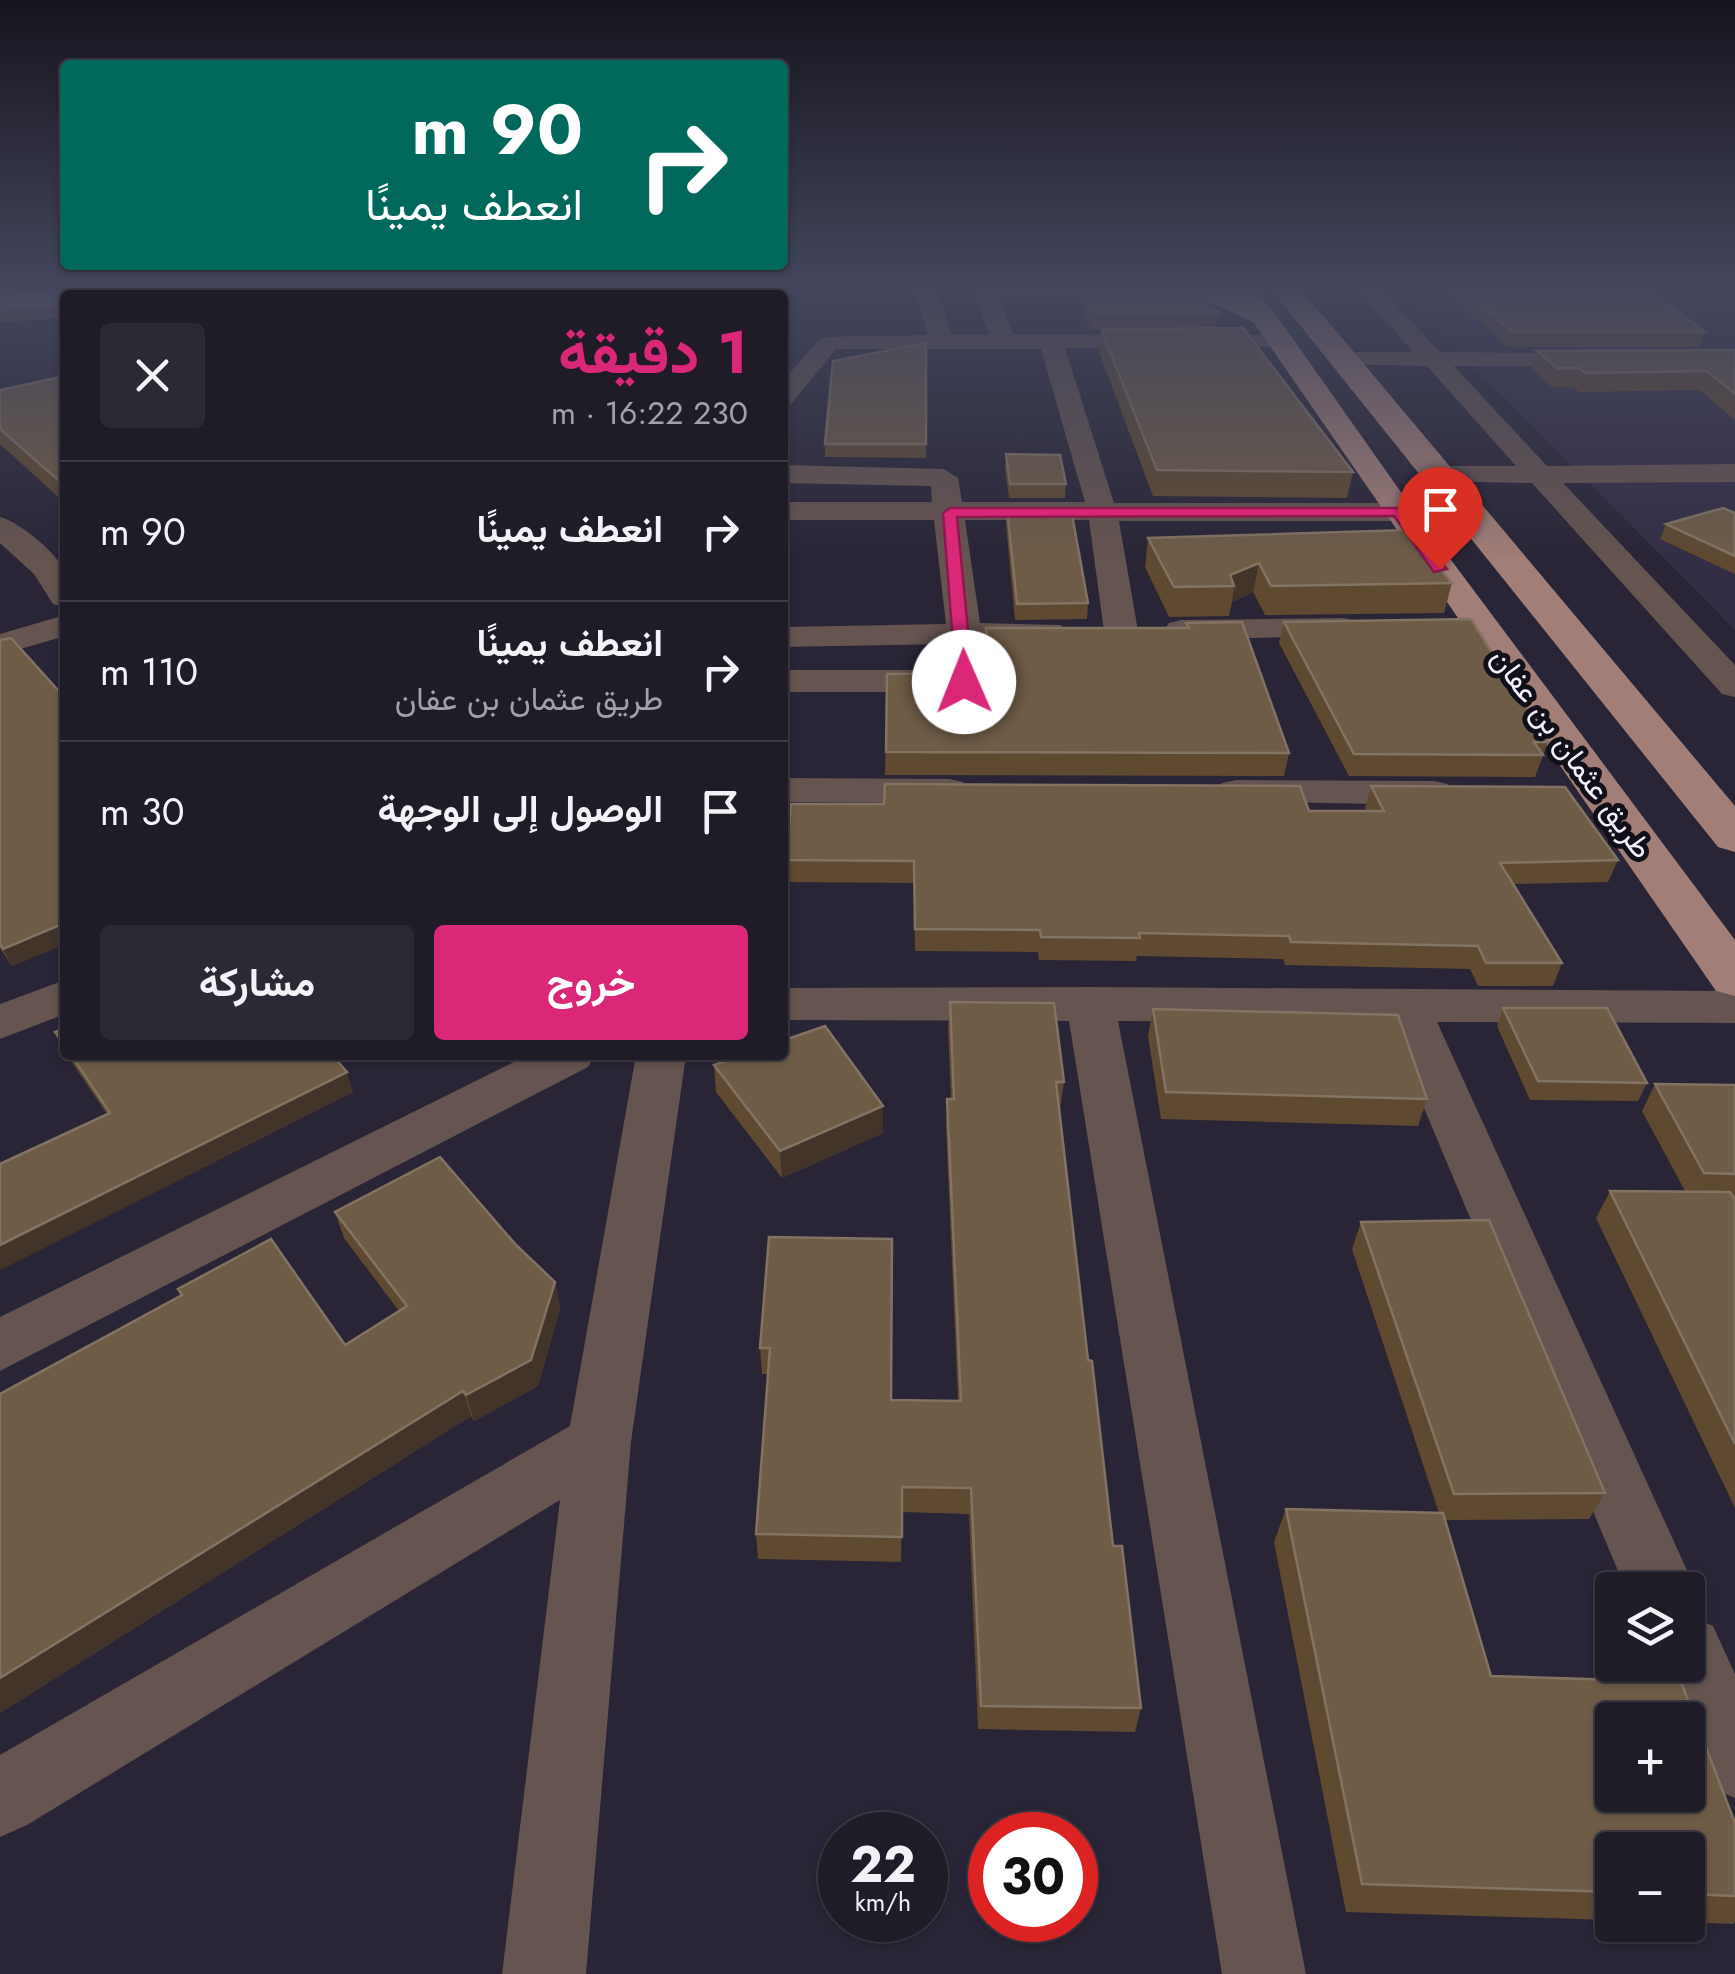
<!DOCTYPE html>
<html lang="ar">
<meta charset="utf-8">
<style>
:root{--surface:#1f1c28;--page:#2c2934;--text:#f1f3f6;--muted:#a1a1a8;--line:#3c3a45;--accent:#db2777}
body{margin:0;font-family:Jost,Vazirmatn,sans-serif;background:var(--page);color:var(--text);direction:rtl;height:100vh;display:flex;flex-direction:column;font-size:38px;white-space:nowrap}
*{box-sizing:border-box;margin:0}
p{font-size:32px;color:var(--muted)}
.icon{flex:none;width:55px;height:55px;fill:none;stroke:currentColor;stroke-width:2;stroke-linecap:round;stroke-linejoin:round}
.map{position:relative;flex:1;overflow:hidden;direction:ltr}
.sheet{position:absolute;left:60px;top:290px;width:728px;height:770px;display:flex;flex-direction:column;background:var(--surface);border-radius:10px;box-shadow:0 2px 8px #0004,0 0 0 2px var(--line);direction:rtl}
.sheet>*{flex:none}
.banner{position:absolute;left:60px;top:60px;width:728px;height:210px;border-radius:10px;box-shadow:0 2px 8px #0004,0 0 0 2px var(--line);direction:rtl;background:#00695c;color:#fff;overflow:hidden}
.fabs{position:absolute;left:1595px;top:1572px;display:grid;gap:20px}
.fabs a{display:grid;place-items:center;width:110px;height:110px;border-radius:10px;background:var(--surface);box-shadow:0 2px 8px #0004,0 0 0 2px var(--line);font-size:50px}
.speed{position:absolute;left:818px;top:1812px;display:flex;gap:20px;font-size:50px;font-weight:700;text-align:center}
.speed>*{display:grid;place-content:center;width:130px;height:130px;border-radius:50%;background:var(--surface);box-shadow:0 2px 8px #0004,0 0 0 2px var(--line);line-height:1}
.speed small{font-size:25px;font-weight:400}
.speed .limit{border:15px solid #d22;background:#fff;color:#111}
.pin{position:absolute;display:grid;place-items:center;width:85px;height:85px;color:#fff;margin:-102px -42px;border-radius:50% 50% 50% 0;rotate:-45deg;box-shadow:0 0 10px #0007}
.pin .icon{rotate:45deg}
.me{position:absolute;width:110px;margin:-55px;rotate:359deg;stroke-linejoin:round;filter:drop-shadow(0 0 8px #0008)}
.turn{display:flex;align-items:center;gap:35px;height:210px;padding:0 40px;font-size:45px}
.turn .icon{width:130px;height:130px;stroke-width:2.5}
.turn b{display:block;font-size:70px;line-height:85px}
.round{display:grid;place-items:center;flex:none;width:105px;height:105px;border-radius:10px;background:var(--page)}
.headline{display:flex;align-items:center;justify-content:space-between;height:170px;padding:0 40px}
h1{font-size:60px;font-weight:700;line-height:75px;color:var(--accent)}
.action{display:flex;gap:20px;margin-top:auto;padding:20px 40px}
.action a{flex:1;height:115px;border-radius:10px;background:var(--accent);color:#fff;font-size:40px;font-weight:700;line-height:115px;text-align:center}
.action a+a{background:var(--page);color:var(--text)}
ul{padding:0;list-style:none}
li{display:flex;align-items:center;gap:30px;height:140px;padding:0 40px;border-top:2px solid var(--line)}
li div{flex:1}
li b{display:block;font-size:38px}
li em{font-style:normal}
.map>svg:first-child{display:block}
.built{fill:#332e45}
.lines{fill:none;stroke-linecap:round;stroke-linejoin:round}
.minor{fill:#655450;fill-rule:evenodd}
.major{fill:#a17e77;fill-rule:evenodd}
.wall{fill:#5f4a31}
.shaded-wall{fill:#43342a}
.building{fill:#6f5c47;stroke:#837363;stroke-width:2.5;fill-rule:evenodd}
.route{fill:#db2777;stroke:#8e194d;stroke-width:2.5}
.labels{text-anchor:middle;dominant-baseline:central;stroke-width:10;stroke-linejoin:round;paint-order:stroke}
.far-street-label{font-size:30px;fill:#f2f0fc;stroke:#110f17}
</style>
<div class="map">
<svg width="1735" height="1974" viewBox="0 0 1735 1974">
<rect width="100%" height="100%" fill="#292536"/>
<path class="built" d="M1392 284H1735V630Z"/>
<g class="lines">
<path class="minor" d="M913 284H935L952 335H990L975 297 986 285 1148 284 1152 289 1141 296 998 298 1013 334 1290 335 1294 340 1282 347 1065 348 1114 503H1398L1413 512 1398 521H1119L1138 631 1133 638H1109L1104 631 1089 520H965L980 623 1061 625 1066 632 1061 639 981 644 982 681 977 689 964 692H782V670H946L947 644 782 647V627L946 624 934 520H782V502H932L931 486 782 483V465L944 469 958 478 962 502H1085L1041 349H836L791 404 782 407V382L821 337 928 335Z
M1353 284H1376L1440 352 1606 354 1609 359 1606 364 1597 366H1454L1547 466 1735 464V482L1563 483 1735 665V697L1722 694 1532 483 1430 481 1426 475 1430 469 1440 466H1516L1427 366 1337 364 1334 359 1337 354 1346 352H1413Z
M65 304V318L0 322V308Z
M0 517C18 521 61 555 65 574 67 584 65 597 65 607L53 604 34 574 0 543Z
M65 615V636L0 655V634Z
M1344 618 1356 621 1361 628 1356 635 1181 640 1169 637 1164 630 1169 623 1181 620Z
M782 778 949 779 963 782 969 791 963 800 949 803 782 802Z
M1236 780 1434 781 1448 784 1454 793 1448 802 1434 805 1222 801 1216 792 1222 783Z
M65 980V1014L0 1039V1004Z
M1090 987 1735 991V1023L1437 1022 1696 1590 1688 1609V1590H1626L1388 1022 1118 1021 1306 1974H1222L1069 1021 782 1020V988Z
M528 1055H595L588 1067 0 1371V1317Z
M636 1055H686L631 1442 586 1974H502L560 1500 27 1825 0 1837V1755L570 1426Z
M1688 1615 1713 1626 1735 1674V1798L1708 1787 1688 1737V1720H1680L1658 1665H1688Z"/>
<path class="major" d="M399 284H712L700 292 265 295 278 287Z
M1156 284H1204L1229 291 1224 284H1250L1274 312 1410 505 1735 940V996L1716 991 1254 323 1206 300 1159 289Z
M1267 284H1293L1327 320 1735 806V852L1718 847Z
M65 292 74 295H65V308L0 310V294Z"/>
</g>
<path class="wall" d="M1079 284H1133L1218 312 1215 329 1353 472 1347 498 1153 496 1099 352 1101 330H1091L1078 297Z
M1437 284H1640L1705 332 1700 347H1507Z
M926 343V458L825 457V444Z
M1537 351 1735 352V420L1700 390 1579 392 1573 387H1551L1532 369Z
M65 376V503L0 444V390Z
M1006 454 1066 484 1065 498H1009L1005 468Z
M1007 509 1088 603 1087 619 1015 620 1006 524Z
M1735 513V574L1660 539 1666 524Z
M1148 538 1452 583 1444 613 1265 615 1253 592 1232 602 1229 616 1169 617 1145 567Z
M1284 622 1548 742 1535 777 1349 776 1279 643Z
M1186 623 1289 753 1284 776 885 775 887 674 986 673V628H1186Z
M0 640 65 698V944L12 966 0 948Z
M1371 786 1618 860 1608 882 1514 884 1562 963 1553 986H1478L1470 969 1285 965 1283 959 1137 956 1136 961 1039 960 1038 952 915 951 914 883 787 882 786 860 1309 811H1367L1365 808Z
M950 1002 1064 1082 1060 1108 1088 1360 1113 1546 1141 1708 1135 1732 978 1729 969 1514 902 1512 901 1562 758 1559 756 1534 768 1374H762L760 1348 769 1237 891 1400 958 1401 946 1125 947 1099H951L948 1028Z
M1503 1008 1647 1083 1638 1101 1530 1100 1497 1026Z
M1153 1009 1427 1099 1418 1126 1161 1119 1148 1036Z
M67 1055H332L353 1092 0 1270V1164L107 1114Z
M714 1065 883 1106V1133L782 1178 716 1092Z
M1655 1084 1735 1085V1508L1596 1218 1610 1191H1685L1642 1111Z
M335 1212 516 1245 555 1282 560 1308 538 1386 474 1421 471 1416 0 1713V1394L182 1296 178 1289 345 1345 399 1311 344 1238Z
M1361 1222 1605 1493 1589 1519 1445 1520 1491 1676 1735 1823V1922L1733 1924 1688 1922V1850H1612V1920L1346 1912 1274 1542 1286 1509 1439 1513 1352 1249Z"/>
<path class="shaded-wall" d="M1259 563 1253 592 1232 602 1234 586 1230 575Z
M65 923V944L12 966 3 949Z
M347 1072 353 1092 0 1270V1245Z
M883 1106V1133L782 1178 780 1151Z
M555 1282 560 1308 538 1386 474 1421 466 1395Z
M463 1391 471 1416 0 1713V1678Z"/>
<path class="building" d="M1081 284H1133L1176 287 1218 312H1092Z
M1457 284H1640L1705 332H1512Z
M1243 328 1353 472 1157 470 1101 329Z
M926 343V444H825L833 361Z
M1733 350 1735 352V394L1707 371 1585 373 1579 368H1557L1537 351Z
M65 376V486L0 429V390Z
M1006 454 1060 455 1066 484H1010Z
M1723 508 1735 513V556L1666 524Z
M1007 509H1071L1088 603 1017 604Z
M1407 530 1452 583 1271 586 1259 563 1230 575 1234 586 1174 587 1148 538Z
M1471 619 1548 742H1534L1543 755 1354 754 1284 622Z
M1242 622 1289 753 886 752 887 674 988 673 986 628H1189L1186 623Z
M11 638 65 698V923L3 949 0 944V640Z
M885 784 1300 786 1309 811H1384L1371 786 1565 787 1618 860 1500 863 1562 963H1486L1478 946 1291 942 1289 936 1139 933 1140 938 1041 937 1040 930 915 929 914 861 786 860 791 804H884Z
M950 1002 1054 1003 1064 1082H1056L1088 1360 1092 1361 1113 1546H1122L1141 1708 981 1706 971 1488 902 1487V1537L756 1534 770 1348H760L769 1237 892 1239 891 1400 961 1401 947 1099H954Z
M1503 1008H1607L1647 1083 1538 1081Z
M1153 1009 1398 1015 1427 1099 1166 1092Z
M825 1026 883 1106 780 1151 714 1065 742 1055H782V1041Z
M65 1028V1046L55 1032Z
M71 1055H332L347 1072 0 1245V1164L110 1113Z
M1655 1084 1735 1085V1174L1704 1173Z
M440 1157 516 1245 555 1282 531 1360 466 1395 463 1391 0 1678V1394L182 1295 178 1289 271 1239 345 1345 407 1306 335 1212Z
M1610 1191 1730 1192 1735 1200V1444Z
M1489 1220 1605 1493 1454 1494 1361 1222Z
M1286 1509 1443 1513 1491 1676 1681 1682 1735 1823V1896L1688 1894V1850H1612V1892L1362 1884ZM1612 1720H1688V1795H1612Z"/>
<linearGradient id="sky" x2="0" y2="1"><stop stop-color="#17141e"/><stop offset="0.51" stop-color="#43465d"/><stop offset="1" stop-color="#43465d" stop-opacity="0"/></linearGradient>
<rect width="1735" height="561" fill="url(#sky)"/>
<path class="route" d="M950 508H1398L1447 569 1434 572 1394 516 957 517 973 682 964 687 956 682 943 513Z"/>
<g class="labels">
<g class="far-street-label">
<text transform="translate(1572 753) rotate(54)">طريق عثمان بن عفان</text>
</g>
</g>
</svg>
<div class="fabs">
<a><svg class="icon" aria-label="layers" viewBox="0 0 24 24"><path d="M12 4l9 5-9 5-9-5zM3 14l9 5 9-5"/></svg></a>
<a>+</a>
<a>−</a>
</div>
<div class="speed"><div>22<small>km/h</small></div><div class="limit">30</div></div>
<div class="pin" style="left:1440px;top:569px;background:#d93025"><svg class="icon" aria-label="arrive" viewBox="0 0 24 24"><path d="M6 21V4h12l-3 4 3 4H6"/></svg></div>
<svg class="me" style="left:964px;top:682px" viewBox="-20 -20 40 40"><circle r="19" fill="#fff"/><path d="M0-13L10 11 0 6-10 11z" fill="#db2777"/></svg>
<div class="banner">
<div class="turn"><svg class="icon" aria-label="right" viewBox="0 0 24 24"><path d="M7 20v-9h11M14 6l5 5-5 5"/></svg><div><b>90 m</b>انعطف يمينًا</div></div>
</div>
<section class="sheet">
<div class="headline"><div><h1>1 دقيقة</h1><p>230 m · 16:22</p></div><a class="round"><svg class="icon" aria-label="close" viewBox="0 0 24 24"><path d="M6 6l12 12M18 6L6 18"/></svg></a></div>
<ul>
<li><svg class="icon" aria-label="right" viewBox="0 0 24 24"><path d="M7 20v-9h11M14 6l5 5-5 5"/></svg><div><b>انعطف يمينًا</b></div><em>90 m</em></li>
<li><svg class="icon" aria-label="right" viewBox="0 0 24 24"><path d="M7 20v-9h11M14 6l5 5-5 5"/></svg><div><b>انعطف يمينًا</b><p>طريق عثمان بن عفان</p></div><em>110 m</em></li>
<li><svg class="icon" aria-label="arrive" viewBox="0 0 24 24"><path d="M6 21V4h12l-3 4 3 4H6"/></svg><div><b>الوصول إلى الوجهة</b></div><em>30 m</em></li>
</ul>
<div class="action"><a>خروج</a><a>مشاركة</a></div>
</section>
</div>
